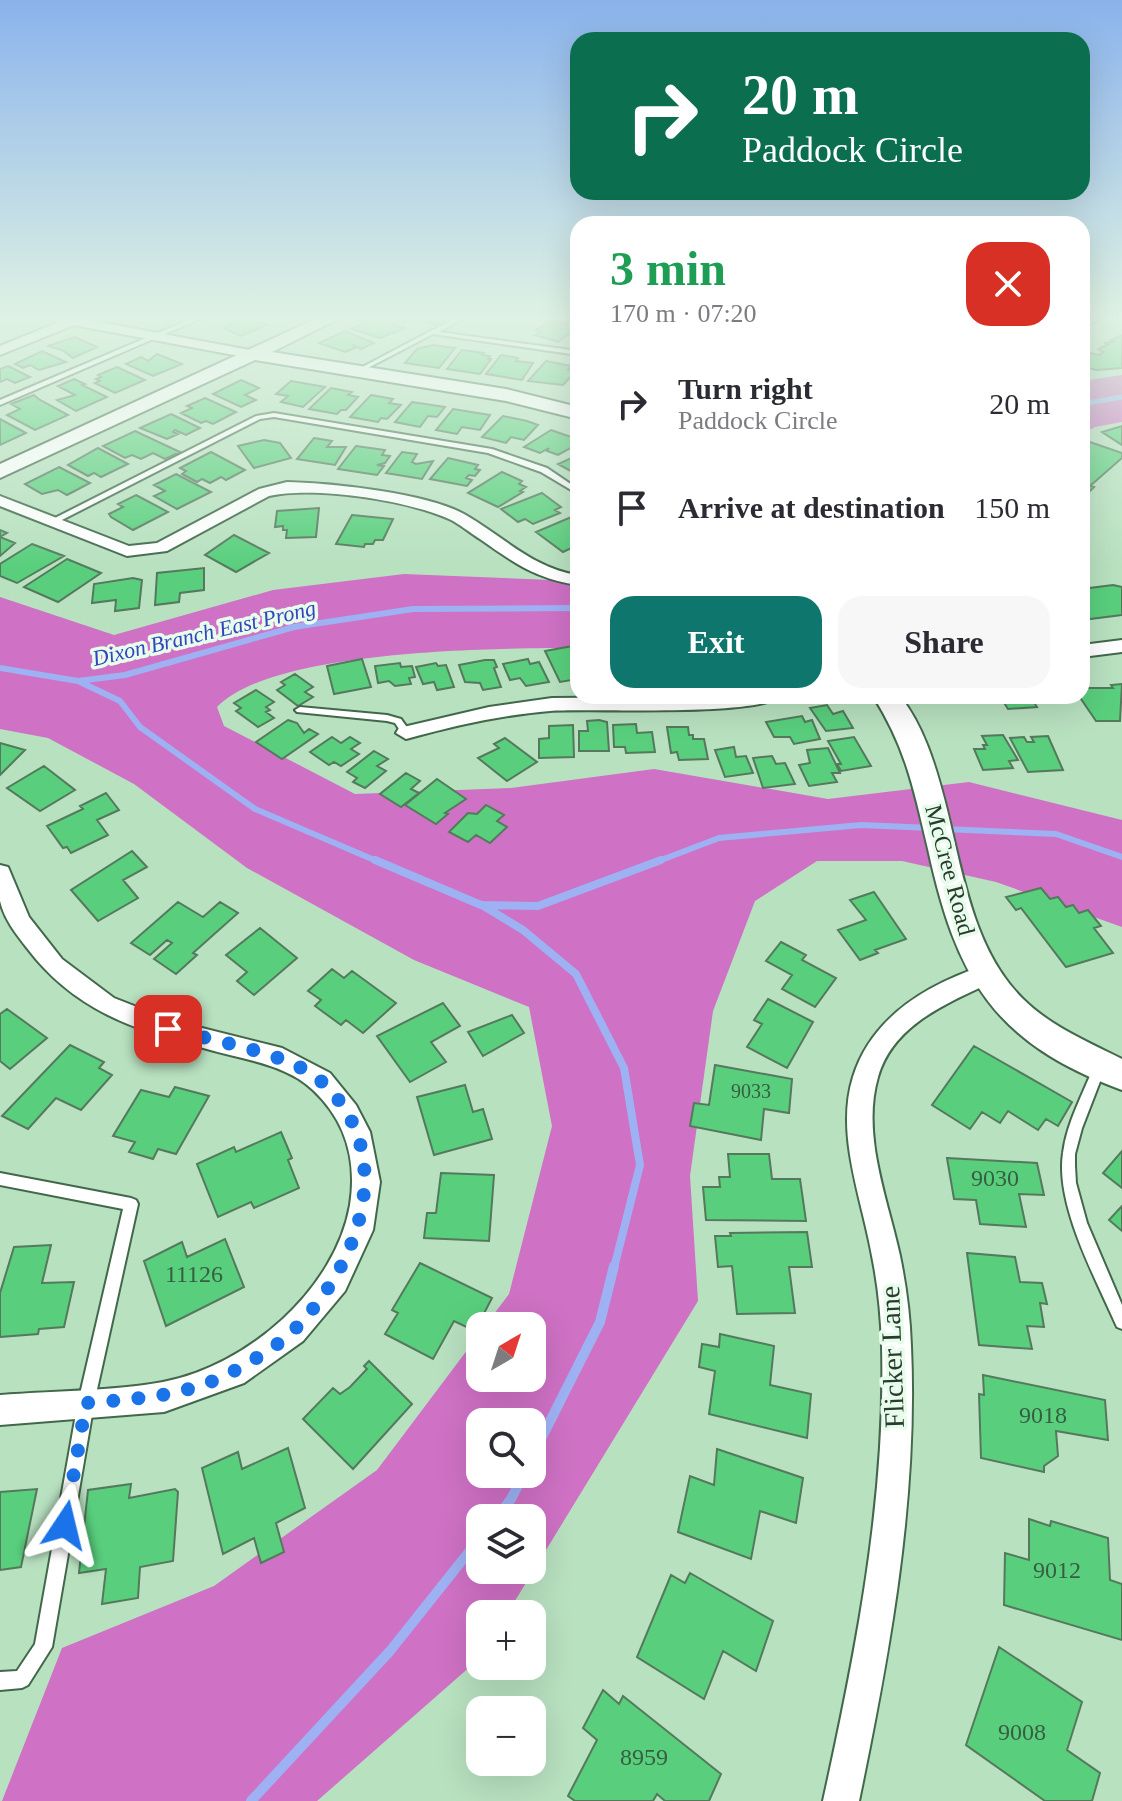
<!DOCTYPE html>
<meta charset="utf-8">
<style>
:root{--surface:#fff;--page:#f7f7f7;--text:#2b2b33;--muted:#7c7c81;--accent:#0f766e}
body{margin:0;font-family:"Times New Roman",serif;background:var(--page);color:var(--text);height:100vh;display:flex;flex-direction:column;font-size:30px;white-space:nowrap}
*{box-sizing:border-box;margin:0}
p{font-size:26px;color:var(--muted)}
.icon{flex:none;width:44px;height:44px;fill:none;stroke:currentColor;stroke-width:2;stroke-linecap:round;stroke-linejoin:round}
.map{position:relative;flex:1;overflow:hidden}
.sheet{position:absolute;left:570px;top:216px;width:520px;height:488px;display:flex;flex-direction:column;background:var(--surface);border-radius:24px;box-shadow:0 8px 32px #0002}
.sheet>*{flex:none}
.hud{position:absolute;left:570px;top:32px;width:520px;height:168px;border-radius:24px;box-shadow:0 8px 32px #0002;background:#0b6e4f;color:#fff;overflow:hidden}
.needle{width:52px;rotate:39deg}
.tools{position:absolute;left:466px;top:1312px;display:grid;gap:16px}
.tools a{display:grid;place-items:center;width:80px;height:80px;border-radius:16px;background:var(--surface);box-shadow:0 8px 32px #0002;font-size:40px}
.pin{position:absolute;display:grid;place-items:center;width:68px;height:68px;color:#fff;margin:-34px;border-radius:16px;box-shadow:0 4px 12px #0006}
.me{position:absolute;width:88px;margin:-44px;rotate:10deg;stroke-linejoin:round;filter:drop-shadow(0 0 6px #0008)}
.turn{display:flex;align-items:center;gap:28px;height:168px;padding:0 40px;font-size:36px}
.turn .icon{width:104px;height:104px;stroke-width:2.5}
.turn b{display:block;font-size:56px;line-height:68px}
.round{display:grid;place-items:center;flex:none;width:84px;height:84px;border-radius:24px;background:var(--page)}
.overview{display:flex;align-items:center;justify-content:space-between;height:136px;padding:0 40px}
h1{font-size:48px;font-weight:600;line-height:60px;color:#1e9e55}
.cta{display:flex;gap:16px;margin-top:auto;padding:16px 40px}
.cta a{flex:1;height:92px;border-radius:24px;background:var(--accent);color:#fff;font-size:32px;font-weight:600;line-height:92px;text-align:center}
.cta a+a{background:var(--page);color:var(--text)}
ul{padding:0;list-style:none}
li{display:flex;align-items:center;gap:24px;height:104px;padding:0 40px}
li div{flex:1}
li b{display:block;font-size:30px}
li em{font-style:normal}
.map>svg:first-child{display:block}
.forest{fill:#cf71c5;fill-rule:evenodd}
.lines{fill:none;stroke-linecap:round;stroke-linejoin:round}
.stream-far3{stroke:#9eb1f2;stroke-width:5}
.stream-far2{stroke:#9eb1f2;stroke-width:6}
.stream-far1{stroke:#9eb1f2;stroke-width:8}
.stream{stroke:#9eb1f2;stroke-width:10}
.building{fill:#59cf7d;stroke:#54795c;stroke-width:2}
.lane-casing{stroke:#42674b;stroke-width:4}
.street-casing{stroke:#42674b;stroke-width:4}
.secondary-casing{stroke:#42674b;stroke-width:4}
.lane{fill:#fff;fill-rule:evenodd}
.street{fill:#fff;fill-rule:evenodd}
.secondary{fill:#fff;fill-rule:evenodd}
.route{stroke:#1a73e8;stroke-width:14;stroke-dasharray:0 25.2}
.labels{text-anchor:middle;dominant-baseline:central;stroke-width:7;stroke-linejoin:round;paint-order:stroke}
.number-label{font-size:20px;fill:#365f41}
.far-water-label{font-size:22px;font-style:italic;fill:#3544bd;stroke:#e7fceb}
.street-label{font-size:24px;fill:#2a3a2d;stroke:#e7fceb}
.near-number-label{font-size:24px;fill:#365f41}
.near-street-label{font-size:28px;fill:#2a3a2d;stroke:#e7fceb}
</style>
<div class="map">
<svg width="1122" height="1801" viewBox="0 0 1122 1801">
<rect width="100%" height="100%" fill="#b8e1c0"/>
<path class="forest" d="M1122 375V422L1095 427 1082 434V381Z
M404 574 578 581V648C496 648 273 649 217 707L224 726 355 794 511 788 654 769 828 799 969 782 1122 820V927L996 882 902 861H817L755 901 713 1011 690 1176 698 1301 507 1614H480V1658L317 1801H2L62 1648 214 1586 377 1470 480 1333V1378H532V1326H485L509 1294 552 1126 529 1007 414 960 247 868 134 784 48 738 0 729V597L114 635 273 590ZM480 1422H532V1474H480ZM480 1518H532V1570H480Z"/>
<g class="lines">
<path class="stream-far3" d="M1082 404 1122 397"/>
<path class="stream-far2" d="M0 668 78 681 125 675 294 627 413 609 578 608
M78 681 120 701 140 727 255 809 379 862
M944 829 1056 834 1122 857
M656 862 719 838 861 825 932 828"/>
<path class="stream-far1" d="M375 860 481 905 538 906 661 860
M482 905 523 930 576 974 624 1068 640 1165 614 1268"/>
<path class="stream" d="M532 1457 600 1322 614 1266
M496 1518 511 1499 524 1474
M251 1801 390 1651 480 1538"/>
</g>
<path class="building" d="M236 315H244L267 325 241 336 223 328 232 324 224 320Z
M381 315H432L444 320 435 325 410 317 407 318 411 320 403 323Z
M374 317 405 328 380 338 351 329Z
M551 320 564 324 567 321 578 324V327L558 342 535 335 540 332 536 330Z
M345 331 374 343 361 349 353 345 355 348 345 352 319 343Z
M1122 335V368L1096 370 1082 366V355L1086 352 1099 355 1103 352 1098 349 1109 344 1104 343 1112 342 1114 341 1111 340Z
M75 337 97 347 73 358 62 350 48 346Z
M433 345 455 348 439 368 405 363 417 349Z
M462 350 484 353 482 355 490 356 488 359H491L480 374 447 369Z
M42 351 66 362 39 370 30 365 23 368 15 364Z
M157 354 182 364 153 376 126 364 141 357 148 361Z
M501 355 518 358 516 361 533 363 522 380 486 374Z
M546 361 571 366 568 370 575 372 563 385 528 381Z
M8 366 30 377 15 383 7 379 0 382V369Z
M117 367 145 380 115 393 95 383 100 381 96 379 101 377 98 375Z
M74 379 85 384 82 385 107 397 76 411 57 400 75 395 58 386Z
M241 380 259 388 245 395 256 400 241 407 213 394Z
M291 381 325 387 303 407 281 402 288 396 276 394Z
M331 388 352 392 348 395 358 397 346 410H341L337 414 309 409Z
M34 395 40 400 68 415 35 430 7 415 20 409 11 404Z
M371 395 393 399 389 403 401 405 387 419 381 418 378 422 350 417Z
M205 398 236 412 213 424 206 421 201 423 181 413 192 408 187 406Z
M412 402 445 407 437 417 428 416 420 427 395 422Z
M453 409 490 415 480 430 462 427 457 434 436 430Z
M171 414 200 428 186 435 175 430 173 432 178 434 167 439 140 428Z
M503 416 527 421 538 425 524 440 511 437 506 443 482 437Z
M0 419 26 433 0 445Z
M1122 426V445L1102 432Z
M551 430 577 439 578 444 558 455 547 451 549 448 540 453 524 447Z
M135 431 180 452 165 459 153 453 141 459 132 455 125 458 103 446Z
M314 438 332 441 327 447H346L335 465 297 459Z
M264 440 280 443 291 458 254 468 238 446Z
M1084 440 1122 453V458L1090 486 1094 487 1088 493 1082 494Z
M356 446 385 450 382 455 390 456 385 463 377 465 384 466 377 475 338 469Z
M98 448 128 464 101 477 94 473 88 476 68 465Z
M211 452 245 470 226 480 221 477 210 483 202 479 197 482 182 474 186 471 180 468Z
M402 452 417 454 412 462 416 464 433 461 422 479 386 473Z
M578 455V475L558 464Z
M448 458 478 465 475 469 480 470 475 476 469 475 466 478 472 480 467 486 430 479Z
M59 467 90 483 67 495 58 490 42 494 25 484Z
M502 472 522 481 519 484 526 487 520 491 523 492 498 507 468 493Z
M176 474 211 492 177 509 154 496 165 491 154 485Z
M542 493 561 507 555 510 560 513 533 524 525 519 518 522 501 509Z
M136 495 168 512 133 530 111 517 109 514 123 507 118 504Z
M319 508 316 537 286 538 287 530H283V526L275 527 277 511Z
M352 515 393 519 383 540H375L373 544H365L364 547 336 544Z
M576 515 578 545 563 552 536 532Z
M0 530 7 533 0 537 15 543 0 556Z
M234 535 269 553 236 572 205 555Z
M32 544 64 556 17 583 0 576V564Z
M67 559 101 573 58 602 24 587Z
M204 568V590L180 593 179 602 155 605 157 573Z
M133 578 142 580 139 608 115 611 116 600 92 603 94 584Z
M1113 585 1122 587V615L1082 620V589Z
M578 645V679L560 682 545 651Z
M362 659 371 687 334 694 327 666Z
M528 659 530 664 539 662 549 682 526 686 520 678 510 680 503 664Z
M485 660H494L497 667 494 668 501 687 483 690 480 683 465 682 459 665Z
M400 663 401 667 412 666 415 677 409 678 411 684 395 686 389 681 378 683 375 666Z
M436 663 438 666 446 665 454 687 437 690 434 682 423 684 416 667Z
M295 674 313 687 305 692 313 697 298 706 277 690 285 685 281 682Z
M1122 684 1120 721H1096L1079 696H1082V688H1113L1111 685Z
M256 690 274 702 266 707 270 710 266 712 274 718 258 727 236 711 241 708 234 703Z
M988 696H1030L1037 707 1008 709 1003 701 991 702Z
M827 705 833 714 843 711 853 728 826 731 810 708Z
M802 716 805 722 812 720 820 739 794 744 790 737H774L766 722Z
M288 720 297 723 304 733 309 729 318 734 282 759 256 742Z
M599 720 607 722 609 751H579V731H588L587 721Z
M636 724 637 733 652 732 655 752 626 753 625 747H614L613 725Z
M573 725 574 757 539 758V739L549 738V726Z
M667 727H688L689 735H693V739H704L708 759 679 760 677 752 671 753Z
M1003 735 1018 760 1009 761 1013 768 983 770 974 749H985L983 745H987L982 736Z
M1048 736 1063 770 1028 772 1010 738 1024 737 1027 742H1034L1031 737Z
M332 737 341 743 350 737 360 743 351 749 359 754 341 766 334 762 329 765 310 752Z
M854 737 871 766 841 771 837 764H841L828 741Z
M505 738 537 762 507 781 478 758 499 748 494 744Z
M0 743 25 750 0 775Z
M734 747 736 757 746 756 753 773 725 777 715 750Z
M828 748 840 773H832L837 782 809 786 799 765 810 763 807 750Z
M374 751 388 759 377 766 386 771 365 788 353 782 357 778 347 772Z
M772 756 776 764 785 763 795 784 763 788 753 758Z
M44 766 75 790 40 811 7 788Z
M406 773 420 781 411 789 419 793 401 807 380 794Z
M437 779 466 799 445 813 448 814 436 824 405 805Z
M106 793 119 810 97 820 108 835 71 853 67 847 63 848 47 826 83 809 80 806Z
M486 805 504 815 497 821 507 827 490 843 476 835 468 842 449 832 468 813 477 814Z
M132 851 147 867 123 880 138 898 98 921 71 890Z
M1041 888 1050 899 1058 897 1066 907 1073 905 1079 913 1088 910 1101 926 1094 928 1113 953 1066 967 1021 908 1016 910 1006 897Z
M874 892 906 939 875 950 878 953 860 960 838 930 866 920 850 900Z
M178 902 203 917 220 902 238 913 193 953 197 955 176 974 154 959 172 943 167 940 150 955 131 943Z
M260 928 297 958 254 995 237 981 247 972 226 955Z
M781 942 806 955 802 960 836 978 815 1007 782 989 792 975 766 961Z
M332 969 344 978 352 971 396 1003 363 1033 346 1020 341 1025 315 1006 321 1000 308 991Z
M768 999 813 1022 787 1068 747 1047 762 1024 754 1020Z
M443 1003 460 1026 431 1042 446 1062 410 1082 377 1036Z
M7 1009 47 1038 10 1069 0 1061V1014Z
M512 1015 524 1033 483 1056 468 1032Z
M70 1045 104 1062 99 1068 112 1075 81 1110 56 1098 28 1129 2 1116Z
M974 1046 1072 1102 1058 1126 1046 1119 1038 1130 1008 1111 1000 1123 982 1112 970 1129 932 1105Z
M715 1065 792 1079 789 1113 764 1109 761 1140 690 1126 694 1103 709 1105Z
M465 1085 473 1112 483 1109 492 1139 434 1155 417 1097Z
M175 1087 209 1096 176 1154 158 1149 153 1159 129 1152 135 1142 113 1136 141 1090 169 1097Z
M281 1132 292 1158 288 1160 299 1188 254 1208 251 1202 218 1217 197 1164 234 1147 236 1152Z
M1122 1151V1188L1103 1173Z
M728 1154H769L772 1179H800L806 1221 706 1220 703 1187H720L719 1177H730Z
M947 1158 1037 1163 1044 1195 1019 1194 1026 1227 980 1224 976 1200 954 1199Z
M441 1173 494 1175 489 1241 424 1238 427 1213H436Z
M1122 1206V1231L1109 1220Z
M807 1232 812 1267H789L795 1313 737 1314 732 1266 718 1267 715 1236H731L730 1233Z
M225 1239 244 1287 166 1326 144 1261 182 1242 187 1257Z
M51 1245 42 1283 74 1282 64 1327 39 1329 38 1334 0 1337V1293L14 1247Z
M967 1253 1015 1257 1020 1282 1042 1283 1047 1304 1040 1303 1044 1327 1027 1326 1032 1349 979 1345Z
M420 1263 492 1298 475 1331 454 1321 433 1359 385 1334 398 1313 392 1310Z
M720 1334 774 1346 770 1385 811 1394 807 1438 709 1414 715 1371 699 1367 702 1344 719 1347Z
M369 1361 412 1404 353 1469 303 1419 333 1388 340 1394 350 1387 367 1369 364 1366Z
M983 1375 1105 1400 1108 1440 1056 1431 1058 1456 1044 1466V1472L981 1458 979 1394 984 1395Z
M288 1448 305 1508 276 1523 284 1552 261 1563 254 1538 223 1554 202 1468 238 1452 242 1469Z
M717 1449 803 1478 796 1523 760 1511 751 1559 678 1532 690 1476 714 1485Z
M131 1484 129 1498 175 1489 178 1492 173 1561 140 1567 138 1598 102 1604 106 1569 79 1573 88 1490Z
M37 1489 21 1567 0 1570V1492Z
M1029 1519 1050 1526 1051 1521 1108 1538 1110 1580 1122 1584V1640L1004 1605 1005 1553 1029 1560Z
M690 1573 773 1621 756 1671 723 1651 704 1699 637 1657 671 1575 685 1583Z
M999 1647 1082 1702 1067 1750 1100 1773 1092 1801H1045L966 1745Z
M603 1690 619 1704 623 1696 721 1774 709 1801H665L657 1794 653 1801H575L568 1796 597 1740 583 1728Z"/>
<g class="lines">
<g class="lane-casing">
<path id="lane" d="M200 315H209L0 405V400Z
M461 315H469L439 332 578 351V355L433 334 358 373 353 372Z
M274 413 492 449 547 468 578 489V494L541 472 488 453 274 417 260 419 54 524 47 522 256 416Z
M300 707 387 715 401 719 411 733 406 736 403 735 395 723 387 721 297 712 295 710Z
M1100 1061 1104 1062 1106 1066 1082 1128 1075 1154V1166L1076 1183 1087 1223 1122 1305V1329L1117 1327C1096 1279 1055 1205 1063 1153 1067 1122 1083 1094 1094 1066L1096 1062Z
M0 1173 131 1198 136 1200 138 1204 94 1403 52 1647 28 1685 22 1688 0 1690V1672L17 1671 35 1644 78 1403 123 1209 0 1185Z"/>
</g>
<g class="street-casing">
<path id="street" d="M34 315H61L255 351 262 355 255 359 74 325 0 355V346L59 322Z
M287 482C331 483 426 493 464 514 503 536 532 568 578 575V585C536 579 514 563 480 539 470 533 460 524 449 519 406 500 315 486 269 496L167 551 127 556 0 506V496L129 546 157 543 259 489Z
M1122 640V652L1082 657V645Z
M779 696C762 717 587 708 550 711 501 715 453 726 406 739L396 733 399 728 489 707 552 698Z
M0 865 8 867 29 917 62 959 114 998 170 1020 282 1048 330 1073 356 1105 370 1132 380 1182 373 1230 345 1291 303 1341 244 1383 164 1412 0 1425V1395C51 1391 114 1391 163 1382 247 1366 335 1290 350 1205 357 1161 346 1121 313 1090 286 1064 241 1059 207 1049 134 1030 74 1010 27 948 16 934 4 919 0 901 0 890 0 876 0 865Z
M986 965 994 967 998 974 994 981C948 1003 893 1024 878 1077 861 1135 888 1200 900 1256 906 1285 910 1315 911 1346 918 1499 890 1651 859 1801H823C856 1651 886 1500 882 1346 881 1316 878 1285 872 1256 862 1199 835 1134 853 1077 872 1016 928 984 986 965Z"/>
</g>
<g class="secondary-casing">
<path id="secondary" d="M324 315H346L272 352 506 389 578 407V419L506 401 255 360 0 478V464Z
M1085 315H1104L1082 330Z
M873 696H900C924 727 935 764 945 802 962 868 972 949 1023 999 1050 1026 1088 1042 1122 1059V1090C993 1043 956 977 928 849 914 790 906 748 873 696Z"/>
</g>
<use href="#lane" class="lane"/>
<use href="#street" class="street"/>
<use href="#secondary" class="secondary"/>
</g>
<linearGradient id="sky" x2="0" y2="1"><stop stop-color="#8ab3ec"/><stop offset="0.56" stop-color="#dff2e3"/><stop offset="1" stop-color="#dff2e3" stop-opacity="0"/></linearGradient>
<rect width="1122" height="567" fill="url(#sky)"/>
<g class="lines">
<path class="route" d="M65 1525 86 1403C137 1399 189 1396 234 1371 254 1360 279 1345 294 1330 359 1265 400 1154 322 1082 291 1053 210 1040 168 1029"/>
</g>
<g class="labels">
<g class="number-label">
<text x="751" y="1091">9033</text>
</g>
<g class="far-water-label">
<text transform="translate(204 633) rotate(-13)">Dixon Branch East Prong</text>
</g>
<g class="street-label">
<text transform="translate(950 870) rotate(75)">McCree Road</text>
</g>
<g class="near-number-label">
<text x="995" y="1178">9030</text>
<text x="194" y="1274">11126</text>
<text x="1043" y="1415">9018</text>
<text x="1057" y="1570">9012</text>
<text x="1022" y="1732">9008</text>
<text x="644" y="1757">8959</text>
</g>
<g class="near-street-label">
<text transform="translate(892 1357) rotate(-92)">Flicker Lane</text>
</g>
</g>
</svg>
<div class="tools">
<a><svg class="needle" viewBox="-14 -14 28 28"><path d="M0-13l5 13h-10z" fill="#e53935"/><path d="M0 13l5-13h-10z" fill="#7c7c81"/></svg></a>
<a><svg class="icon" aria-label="search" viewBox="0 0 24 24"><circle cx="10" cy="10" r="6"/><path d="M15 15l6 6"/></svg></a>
<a><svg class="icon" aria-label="layers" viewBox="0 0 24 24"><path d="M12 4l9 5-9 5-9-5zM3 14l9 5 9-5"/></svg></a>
<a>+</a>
<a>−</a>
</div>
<div class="pin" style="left:168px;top:1029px;background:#d93025"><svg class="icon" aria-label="arrive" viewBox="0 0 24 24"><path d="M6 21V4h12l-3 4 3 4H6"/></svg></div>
<svg class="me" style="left:65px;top:1525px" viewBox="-20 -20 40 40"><path d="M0-17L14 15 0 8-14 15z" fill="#1a73e8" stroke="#fff" stroke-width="4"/></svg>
<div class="hud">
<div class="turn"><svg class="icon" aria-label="right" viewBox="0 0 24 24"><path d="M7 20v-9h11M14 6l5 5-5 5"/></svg><div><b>20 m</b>Paddock Circle</div></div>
</div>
<section class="sheet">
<div class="overview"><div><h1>3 min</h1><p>170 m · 07:20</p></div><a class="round" style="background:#d93025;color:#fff"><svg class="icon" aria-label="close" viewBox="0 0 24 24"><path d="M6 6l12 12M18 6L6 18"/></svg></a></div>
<ul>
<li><svg class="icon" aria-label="right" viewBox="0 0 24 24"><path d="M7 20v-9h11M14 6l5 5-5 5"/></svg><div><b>Turn right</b><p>Paddock Circle</p></div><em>20 m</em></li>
<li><svg class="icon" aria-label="arrive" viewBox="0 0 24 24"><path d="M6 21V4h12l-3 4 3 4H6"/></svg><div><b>Arrive at destination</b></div><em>150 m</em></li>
</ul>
<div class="cta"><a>Exit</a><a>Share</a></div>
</section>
</div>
